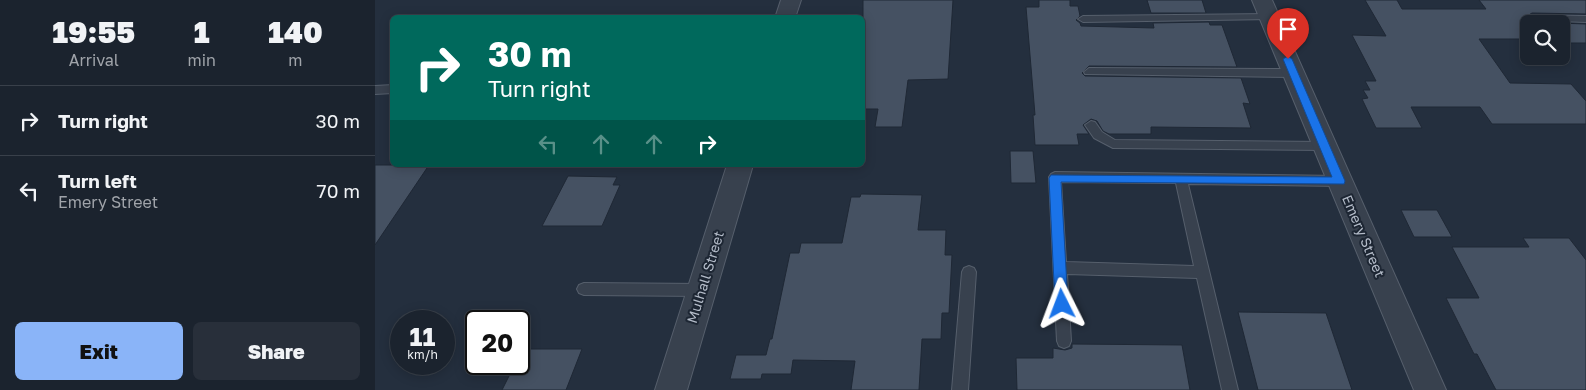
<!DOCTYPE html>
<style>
:root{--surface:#1b232e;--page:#282f3a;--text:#f1f3f6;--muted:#a0a4aa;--line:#39404a;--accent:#8ab4f8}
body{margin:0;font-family:"Golos Text",sans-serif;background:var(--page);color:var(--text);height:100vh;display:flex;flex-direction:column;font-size:19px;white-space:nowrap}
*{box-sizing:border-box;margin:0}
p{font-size:16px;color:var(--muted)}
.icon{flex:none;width:28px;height:28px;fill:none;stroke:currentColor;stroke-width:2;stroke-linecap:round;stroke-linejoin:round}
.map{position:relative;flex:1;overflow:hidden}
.drawer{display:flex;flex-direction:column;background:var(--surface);width:375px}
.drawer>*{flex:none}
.banner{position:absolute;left:15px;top:15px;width:475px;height:152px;border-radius:8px;box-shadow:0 2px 12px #0003,0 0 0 1px var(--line);background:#00695c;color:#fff;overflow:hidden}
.buttons{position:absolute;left:1145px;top:15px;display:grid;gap:10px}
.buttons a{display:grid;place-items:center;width:50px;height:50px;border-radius:8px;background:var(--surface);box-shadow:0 2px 12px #0003,0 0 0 1px var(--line);font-size:25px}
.speed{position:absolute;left:15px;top:310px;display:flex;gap:10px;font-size:25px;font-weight:700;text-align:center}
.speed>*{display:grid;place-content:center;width:65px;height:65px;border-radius:50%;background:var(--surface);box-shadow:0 2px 12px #0003,0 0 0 1px var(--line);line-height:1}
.speed small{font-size:12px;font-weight:400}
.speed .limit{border:2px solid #111;border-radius:8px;background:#fff;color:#111}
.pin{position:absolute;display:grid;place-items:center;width:42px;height:42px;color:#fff;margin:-51px -21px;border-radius:50% 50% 50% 0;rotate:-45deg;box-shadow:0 0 5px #0007}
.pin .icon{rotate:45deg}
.me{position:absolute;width:55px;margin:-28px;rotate:357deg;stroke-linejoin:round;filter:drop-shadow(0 0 4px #0008)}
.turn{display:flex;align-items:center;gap:18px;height:105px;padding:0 15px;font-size:22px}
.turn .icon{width:65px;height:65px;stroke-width:2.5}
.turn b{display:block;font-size:35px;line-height:42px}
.lanes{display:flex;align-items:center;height:48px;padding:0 15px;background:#0003;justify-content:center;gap:25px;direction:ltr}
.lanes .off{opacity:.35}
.eta{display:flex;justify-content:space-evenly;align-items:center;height:85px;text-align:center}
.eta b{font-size:30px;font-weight:800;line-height:35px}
.cta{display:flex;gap:10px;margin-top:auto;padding:10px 15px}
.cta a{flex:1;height:58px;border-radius:8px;background:var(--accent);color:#111;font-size:20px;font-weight:800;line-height:58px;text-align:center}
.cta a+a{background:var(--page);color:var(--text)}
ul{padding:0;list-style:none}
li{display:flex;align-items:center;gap:15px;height:70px;padding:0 15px;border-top:1px solid var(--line)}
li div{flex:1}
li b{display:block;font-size:19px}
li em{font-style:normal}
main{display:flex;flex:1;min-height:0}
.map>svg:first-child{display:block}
.building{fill:#455162;stroke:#1f2835}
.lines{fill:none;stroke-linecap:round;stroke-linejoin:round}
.service-casing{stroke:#565f6c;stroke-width:2}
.minor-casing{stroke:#565f6c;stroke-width:2}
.service{fill:#38414e;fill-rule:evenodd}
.minor{fill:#38414e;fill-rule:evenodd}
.route{fill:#1a73e8;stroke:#114b97}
.labels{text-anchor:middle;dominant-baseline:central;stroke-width:4;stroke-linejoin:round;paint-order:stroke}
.street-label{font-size:14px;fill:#b4bcc9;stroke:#1d2633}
</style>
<main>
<section class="drawer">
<div class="eta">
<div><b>19:55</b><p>Arrival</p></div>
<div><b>1</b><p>min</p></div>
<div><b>140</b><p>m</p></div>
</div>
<ul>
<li><svg class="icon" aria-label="right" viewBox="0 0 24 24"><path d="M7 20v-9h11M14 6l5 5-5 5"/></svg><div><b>Turn right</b></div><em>30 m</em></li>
<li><svg class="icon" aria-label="left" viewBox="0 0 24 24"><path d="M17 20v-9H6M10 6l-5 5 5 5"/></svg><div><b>Turn left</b><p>Emery Street</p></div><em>70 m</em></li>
</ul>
<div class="cta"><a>Exit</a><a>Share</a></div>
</section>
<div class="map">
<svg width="1211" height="390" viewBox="0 0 1211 390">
<rect width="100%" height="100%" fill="#242f3e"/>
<path class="building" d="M488 0H578L573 79 533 80 527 127H500L503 109H488Z
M664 0H695V6H703L705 16 701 20 705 23 706 26 779 28 778 23 834 22 835 25H847L862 67 714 66 707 73 710 76 866 78 875 104 868 103 876 128 776 127V134H734L728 131 722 121 716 119 708 125 714 134H702L704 145H660L658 115H660L651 7H664Z
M772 0H827L831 13H776Z
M990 0H1022L1027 9H1111L1104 0H1211V14L1157 13 1152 16 1154 22 1211 24V43H1186V24H1154V39H1104L1135 83 1196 84 1211 101V124H1117L1105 107H1036L1047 128H1001L987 99 993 98 988 90H995L990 81H1001L977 35 1011 36Z
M635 151H658L661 183H636Z
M0 165H54L0 245Z
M193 176 242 177 238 185H245L227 226H167Z
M486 194 547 195 543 230H571L570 255H577L574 313H567L566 339H547L544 390H476L480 361 418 360 416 374H387L386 379H355L361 355H391L395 339H397L415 253H424L426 243H467L476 197H485Z
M1026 210H1062L1077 237H1039Z
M1148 238H1194L1211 260V390H1121L1102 354H1099L1071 298H1104L1077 247H1154Z
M863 312 951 313 977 390H883Z
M697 344 807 345 815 390H642L641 358H678V348L690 350 697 348Z
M147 349H207L191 390H127L140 364H144V355Z"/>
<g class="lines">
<g class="service-casing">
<path id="service" d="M895 14 900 17 898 19 708 22 703 19 708 16Z
M1157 15 1211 16V22L1154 20V16Z
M714 68 919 69 924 73 919 77 710 74 709 72Z
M18 85V93L0 94V86Z
M716 121 720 122 727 132 740 140 950 142 956 146 950 150 738 148 719 138 710 125Z
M680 172 965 176 969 178 971 181 969 184 965 186 813 184 863 390H847L822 278 692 274 696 341 694 346 689 348 684 346 682 341 674 177 676 174ZM686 182 801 183 819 266 691 262Z
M594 266 599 268 601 272 593 390H577L587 272 589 268Z
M209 283 327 284 332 286 334 290 332 294 327 296 209 295 204 293 202 289 204 285Z"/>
</g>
<g class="minor-casing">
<path id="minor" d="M406 0H426L420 18H400Z
M877 0H897L1071 390H1039Z
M352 165H378L312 390H280Z"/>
</g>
<use href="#service" class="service"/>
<use href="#minor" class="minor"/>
</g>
<path class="route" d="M913 56 917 59 970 181 969 184 686 182 693 304 691 308 687 310 682 308 680 304 674 178 676 175 957 177 908 59Z"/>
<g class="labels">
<g class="street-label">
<text transform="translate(989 236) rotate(67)">Emery Street</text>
<text transform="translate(330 277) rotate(-73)">Mulhall Street</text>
</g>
</g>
</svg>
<div class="buttons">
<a><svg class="icon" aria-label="search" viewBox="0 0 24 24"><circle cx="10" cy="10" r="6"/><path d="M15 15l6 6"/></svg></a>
</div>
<div class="speed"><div>11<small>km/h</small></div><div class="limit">20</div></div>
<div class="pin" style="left:913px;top:59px;background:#d93025"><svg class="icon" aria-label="arrive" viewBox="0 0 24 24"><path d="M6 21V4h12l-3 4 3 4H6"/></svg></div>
<svg class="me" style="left:687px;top:304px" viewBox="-20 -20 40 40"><path d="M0-17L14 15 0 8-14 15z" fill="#1a73e8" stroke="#fff" stroke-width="4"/></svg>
<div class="banner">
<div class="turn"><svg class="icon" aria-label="right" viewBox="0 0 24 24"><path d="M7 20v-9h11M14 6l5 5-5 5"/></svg><div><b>30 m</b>Turn right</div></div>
<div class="lanes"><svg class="icon off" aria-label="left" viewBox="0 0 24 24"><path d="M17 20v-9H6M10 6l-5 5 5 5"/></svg><svg class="icon off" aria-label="ahead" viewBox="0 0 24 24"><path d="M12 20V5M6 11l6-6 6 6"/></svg><svg class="icon off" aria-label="ahead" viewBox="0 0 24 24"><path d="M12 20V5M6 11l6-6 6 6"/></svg><svg class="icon" aria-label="right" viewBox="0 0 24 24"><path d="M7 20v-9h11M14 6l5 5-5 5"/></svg></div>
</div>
</div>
</main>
